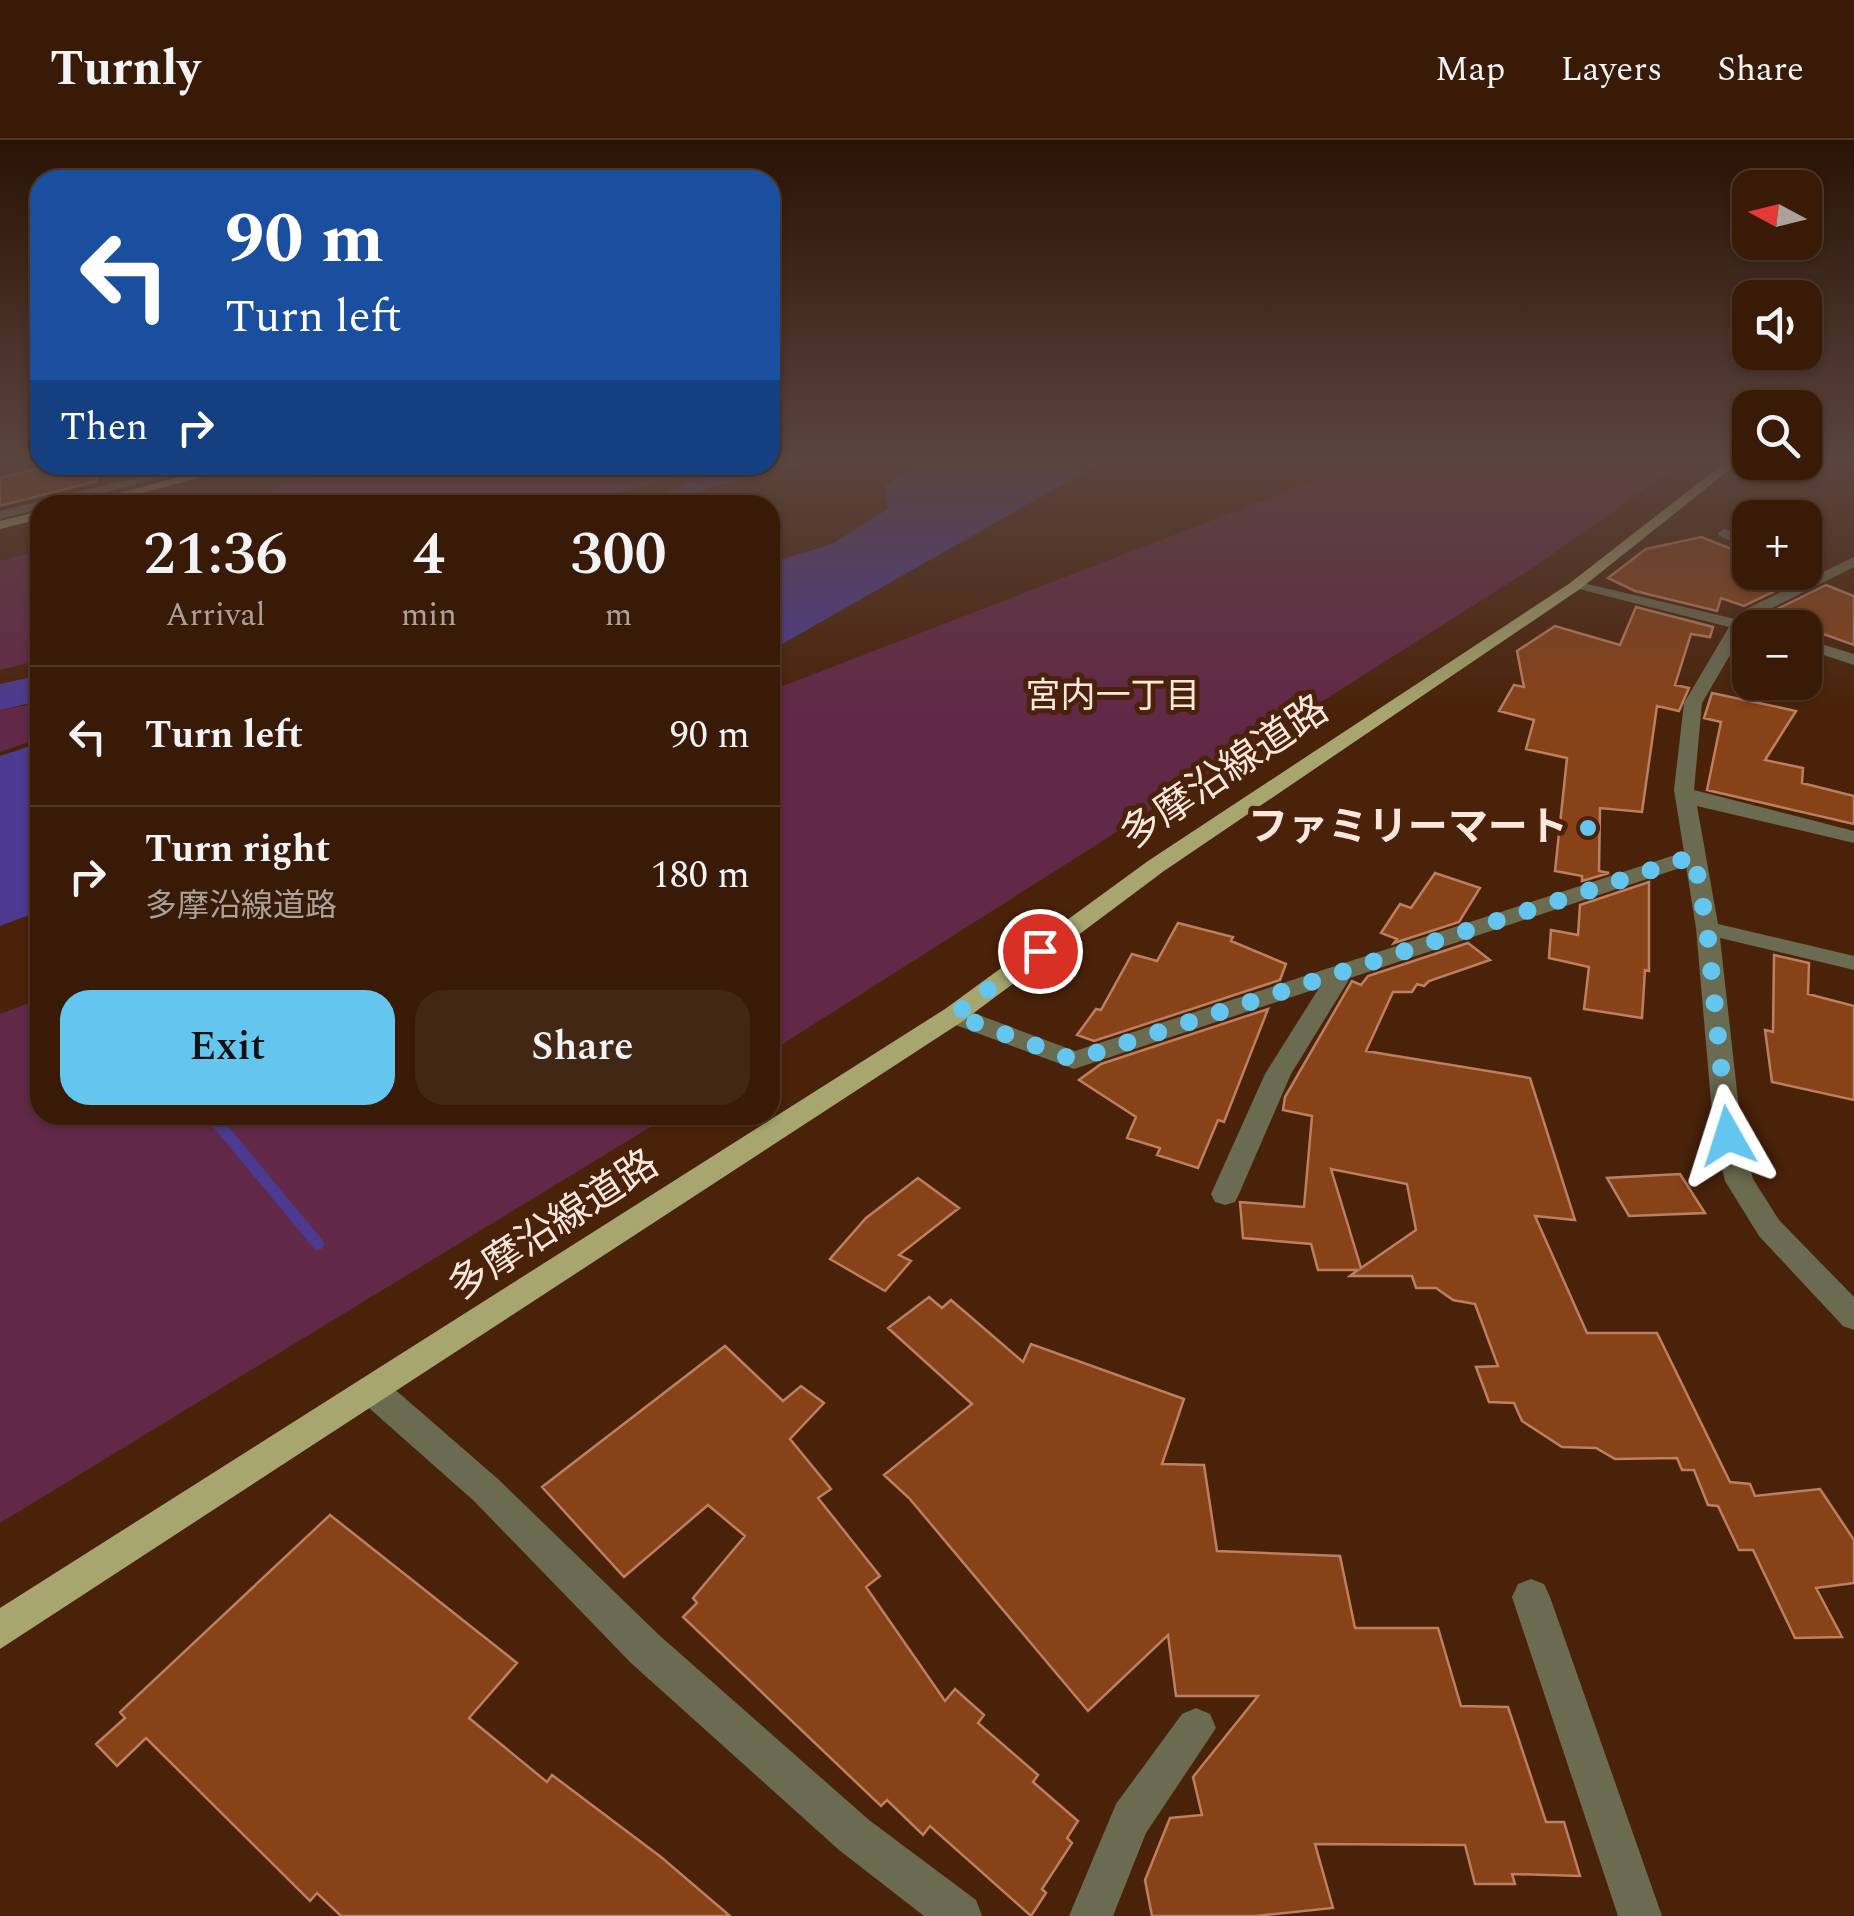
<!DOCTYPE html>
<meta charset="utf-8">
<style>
:root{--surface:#381a07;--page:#432715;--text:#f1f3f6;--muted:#aba19b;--line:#523828;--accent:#64c5ee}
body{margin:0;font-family:Spectral,"Noto Sans JP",serif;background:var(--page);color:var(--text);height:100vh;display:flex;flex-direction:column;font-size:38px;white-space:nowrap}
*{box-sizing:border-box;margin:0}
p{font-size:32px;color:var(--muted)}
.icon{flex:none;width:55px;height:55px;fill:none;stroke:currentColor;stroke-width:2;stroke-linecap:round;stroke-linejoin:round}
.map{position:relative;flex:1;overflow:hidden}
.side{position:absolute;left:30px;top:355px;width:750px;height:630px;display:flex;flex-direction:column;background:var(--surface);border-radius:30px;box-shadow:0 2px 8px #0004,0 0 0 2px var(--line)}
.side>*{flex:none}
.guide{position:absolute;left:30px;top:30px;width:750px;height:305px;border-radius:30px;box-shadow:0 2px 8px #0004,0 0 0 2px var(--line);background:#1a4fa0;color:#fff;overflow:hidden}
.needle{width:65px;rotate:277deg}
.tools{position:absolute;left:1732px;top:30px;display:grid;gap:20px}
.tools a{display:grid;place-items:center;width:90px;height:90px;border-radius:20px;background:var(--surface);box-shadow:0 2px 8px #0004,0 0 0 2px var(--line);font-size:50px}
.pin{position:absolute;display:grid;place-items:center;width:85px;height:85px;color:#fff;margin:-42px;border:5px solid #fff;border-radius:50%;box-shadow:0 2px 10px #0007}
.me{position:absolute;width:110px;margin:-55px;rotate:354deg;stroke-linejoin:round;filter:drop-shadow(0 0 8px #0008)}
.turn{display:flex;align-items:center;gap:35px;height:210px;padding:0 30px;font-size:45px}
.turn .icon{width:130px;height:130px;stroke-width:2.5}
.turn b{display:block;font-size:70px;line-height:85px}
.then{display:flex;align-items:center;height:95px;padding:0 30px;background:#0003;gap:20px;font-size:38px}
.eta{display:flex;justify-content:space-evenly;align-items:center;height:170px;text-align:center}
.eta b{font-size:60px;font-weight:600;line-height:70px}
.action{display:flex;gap:20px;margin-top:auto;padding:20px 30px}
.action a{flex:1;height:115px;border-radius:30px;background:var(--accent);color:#111;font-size:40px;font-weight:600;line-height:115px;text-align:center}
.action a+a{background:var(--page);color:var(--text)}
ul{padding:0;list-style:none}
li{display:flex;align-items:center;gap:30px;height:140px;padding:0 30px;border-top:2px solid var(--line)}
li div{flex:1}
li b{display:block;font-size:38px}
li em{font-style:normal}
header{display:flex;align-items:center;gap:60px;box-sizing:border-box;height:140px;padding:0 50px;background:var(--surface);border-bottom:2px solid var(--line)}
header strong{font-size:48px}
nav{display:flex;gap:55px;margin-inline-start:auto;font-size:35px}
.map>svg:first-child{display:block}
.green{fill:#622848}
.water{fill:#4b3a90}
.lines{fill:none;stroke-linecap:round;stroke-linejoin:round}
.stream{stroke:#4b3a90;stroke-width:12}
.river{fill:#4b3a90;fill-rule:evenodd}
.building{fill:#884218;stroke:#bc7f60;stroke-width:2.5;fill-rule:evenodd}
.minor{fill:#6a6b50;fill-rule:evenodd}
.major{fill:#a6a66e;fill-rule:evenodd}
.route{stroke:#64c5ee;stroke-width:18;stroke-dasharray:0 32.4}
.poi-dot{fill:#64c5ee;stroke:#4a2209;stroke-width:4}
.labels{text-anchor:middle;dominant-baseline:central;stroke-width:10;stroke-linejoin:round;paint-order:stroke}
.far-neighbourhood-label{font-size:35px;fill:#fbe7dd;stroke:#4a2209}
.street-label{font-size:40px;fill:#fbe7dd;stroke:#4a2209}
.poi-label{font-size:40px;font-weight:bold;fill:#fbe7dd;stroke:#4a2209;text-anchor:end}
</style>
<header>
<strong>Turnly</strong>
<nav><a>Map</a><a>Layers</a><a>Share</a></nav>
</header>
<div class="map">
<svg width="1854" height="1776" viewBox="0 0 1854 1776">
<rect width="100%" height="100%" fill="#4a2209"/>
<path class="green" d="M1360 323H1682L1537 425 770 912V551Z
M360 325H716L578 365H209Z
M40 410V520L0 530V421Z
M40 563V598L0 612V570Z
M40 859V975H670L0 1383V874Z"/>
<path class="water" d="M812 323 714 346 672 365H637C706 333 738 323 812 323Z
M913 323H1100L770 511V423L832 404 888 369 885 347Z
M40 603V771L0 786V616Z"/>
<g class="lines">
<path class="stream" d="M211 975 318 1104"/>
<path class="river" d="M40 535V561L0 570V544Z"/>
</g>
<path class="building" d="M56 325H93L97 341 0 366V338Z
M1701 397 1750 416V432L1804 437 1744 466 1721 458 1717 471 1635 451 1608 438 1646 409Z
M1826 445 1854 456V505L1767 474Z
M1636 467 1713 487 1710 497 1691 494 1675 545 1689 548 1679 571 1657 566 1642 672 1600 668 1599 731 1609 733 1582 741V736L1555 731 1567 618 1526 609 1534 580 1499 571 1514 545 1524 547 1517 511 1555 486 1620 505Z
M1712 553 1796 571 1765 620 1803 628 1802 643 1854 656V684L1707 650 1721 582 1704 578Z
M1435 733 1480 748 1459 782 1394 803 1397 799 1381 793 1400 764 1411 768Z
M1649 742V831L1645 830 1642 878 1584 869 1589 827 1549 818 1551 790 1578 795 1580 765Z
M1178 783 1233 797 1231 801 1286 824 1280 840 1094 901 1077 895 1096 869 1101 870 1132 814 1157 821Z
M1468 803 1490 820 1429 841 1424 846 1417 844 1412 852H1393L1366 911 1530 938 1575 1080 1535 1076 1587 1193H1657L1730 1342 1750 1344 1755 1356 1820 1349 1854 1400V1443L1816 1448 1842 1497 1795 1498 1753 1410H1739L1718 1366 1708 1365 1694 1330H1682L1677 1318 1615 1319 1596 1308 1562 1307 1522 1281 1514 1263 1489 1262 1476 1227 1498 1226 1475 1164 1453 1160 1436 1148H1416L1412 1136H1350L1358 1130H1318L1311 1104 1243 1098 1240 1062 1304 1067 1312 976 1283 970 1285 957 1352 841 1361 845 1368 836ZM1331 1029 1407 1044 1416 1090 1361 1128Z
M1774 815 1809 823 1808 854 1854 866V960L1772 942 1765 890 1773 892Z
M1268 869 1224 982 1218 980 1198 1028 1157 1015 1160 1008 1127 998 1136 977 1079 940 1101 924Z
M1680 1034 1705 1073 1629 1076 1607 1038Z
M918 1038 959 1068 899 1115 911 1121 885 1151 830 1119 866 1078Z
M929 1157 942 1168 951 1160 1023 1222 1031 1204 1184 1259 1162 1324 1204 1325 1217 1411 1340 1416 1355 1488H1438L1461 1566 1508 1567 1546 1682H1564L1580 1736 1512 1734 1515 1744H1475L1465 1705 1315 1704 1333 1768 1256 1776H1152L1145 1740 1170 1678 1202 1675 1193 1637 1258 1556H1176L1168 1495 1088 1571 909 1358 884 1335 972 1264 888 1188Z
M725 1206 783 1261 801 1246 824 1263 790 1299 831 1349 818 1358 880 1436 866 1447 945 1561 955 1549 984 1575 978 1583 1038 1635 1033 1642 1078 1681 1067 1698 1072 1703 1042 1749 1046 1753 1031 1776 930 1686 923 1695 887 1660 881 1666 683 1477 697 1463 693 1458 745 1396 708 1365 624 1437 542 1347Z
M330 1375 517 1523 469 1578 547 1642 552 1635 661 1717 730 1776H341L317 1753 310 1761 146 1598 117 1626 96 1604 125 1578 120 1572Z"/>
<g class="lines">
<path class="minor" d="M187 325H209L57 365H40V369L0 379V371Z
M1725 389 1750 400V410L1720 396 1718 393Z
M1854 417V427L1760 474 1750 482 1761 488 1744 491 1702 563 1694 650 1854 691V703L1697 666 1718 784 1854 816V830L1720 798 1742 996 1753 1039 1779 1080 1854 1157V1190L1843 1186 1759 1096 1725 1041 1714 996 1696 788 1686 726 1350 838 1291 934 1239 1054 1235 1062 1225 1065 1215 1062 1211 1054 1265 934 1319 848 1074 929 945 881 942 875 945 869H963L1075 911 1684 712 1674 650 1684 563 1729 487 1567 446 1575 441 1735 479 1748 468Z
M1805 499 1854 514V525L1805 509Z
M372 1236 384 1240 498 1339 659 1495 869 1680 976 1760 982 1776H924L839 1710 631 1523 474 1361 360 1260 356 1250 360 1240Z
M1531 1439 1544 1444 1550 1457 1662 1776H1618L1512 1457 1518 1444Z
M1196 1568 1210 1574 1216 1588 1146 1693 1113 1776H1069L1116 1664 1182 1574Z"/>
<path class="major" d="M1724 323H1738L1580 449 1164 731 963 881 0 1509V1468L945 869 1148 721 1570 443Z
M225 325H247L96 365H73Z
M40 371V379L0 389V381Z"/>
</g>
<linearGradient id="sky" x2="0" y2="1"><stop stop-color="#291305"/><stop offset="0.56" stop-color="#5a443e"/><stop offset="1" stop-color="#5a443e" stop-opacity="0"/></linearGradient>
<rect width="1854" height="572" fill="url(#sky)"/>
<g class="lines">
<path class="route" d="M1040 811 954 875 1074 920 1694 716 1707 788 1728 996"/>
</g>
<circle class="poi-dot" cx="1588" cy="688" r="10"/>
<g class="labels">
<g class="far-neighbourhood-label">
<text x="1113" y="556">宮内一丁目</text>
</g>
<g class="street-label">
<text transform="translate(1225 633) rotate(-34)">多摩沿線道路</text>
<text transform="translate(554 1086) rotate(-33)">多摩沿線道路</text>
</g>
<g class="poi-label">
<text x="1568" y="688">ファミリーマート</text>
</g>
</g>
</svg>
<div class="tools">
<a><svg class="needle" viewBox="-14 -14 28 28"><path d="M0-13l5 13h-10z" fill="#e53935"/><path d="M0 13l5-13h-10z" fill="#aba19b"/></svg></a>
<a><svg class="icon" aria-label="sound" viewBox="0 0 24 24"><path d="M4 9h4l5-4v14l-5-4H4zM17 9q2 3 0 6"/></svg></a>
<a><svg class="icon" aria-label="search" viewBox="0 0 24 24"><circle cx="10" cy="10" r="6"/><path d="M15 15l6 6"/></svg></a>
<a>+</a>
<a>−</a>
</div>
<div class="pin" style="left:1040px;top:811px;background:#d93025"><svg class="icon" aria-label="arrive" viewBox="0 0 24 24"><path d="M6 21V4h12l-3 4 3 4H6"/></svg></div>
<svg class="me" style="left:1728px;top:996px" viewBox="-20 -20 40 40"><path d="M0-17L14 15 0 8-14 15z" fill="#64c5ee" stroke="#fff" stroke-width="4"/></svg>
<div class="guide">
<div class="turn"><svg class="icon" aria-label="left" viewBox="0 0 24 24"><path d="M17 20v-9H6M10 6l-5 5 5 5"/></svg><div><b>90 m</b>Turn left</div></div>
<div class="then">Then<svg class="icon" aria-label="right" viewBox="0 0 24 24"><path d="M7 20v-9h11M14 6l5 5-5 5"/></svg></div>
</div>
<section class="side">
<div class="eta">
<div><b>21:36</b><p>Arrival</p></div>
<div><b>4</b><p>min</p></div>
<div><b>300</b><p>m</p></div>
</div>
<ul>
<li><svg class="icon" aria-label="left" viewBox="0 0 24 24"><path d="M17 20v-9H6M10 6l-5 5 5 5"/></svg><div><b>Turn left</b></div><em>90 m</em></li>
<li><svg class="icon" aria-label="right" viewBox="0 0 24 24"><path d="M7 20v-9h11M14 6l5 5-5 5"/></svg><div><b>Turn right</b><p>多摩沿線道路</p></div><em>180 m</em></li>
</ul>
<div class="action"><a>Exit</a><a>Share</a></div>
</section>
</div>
